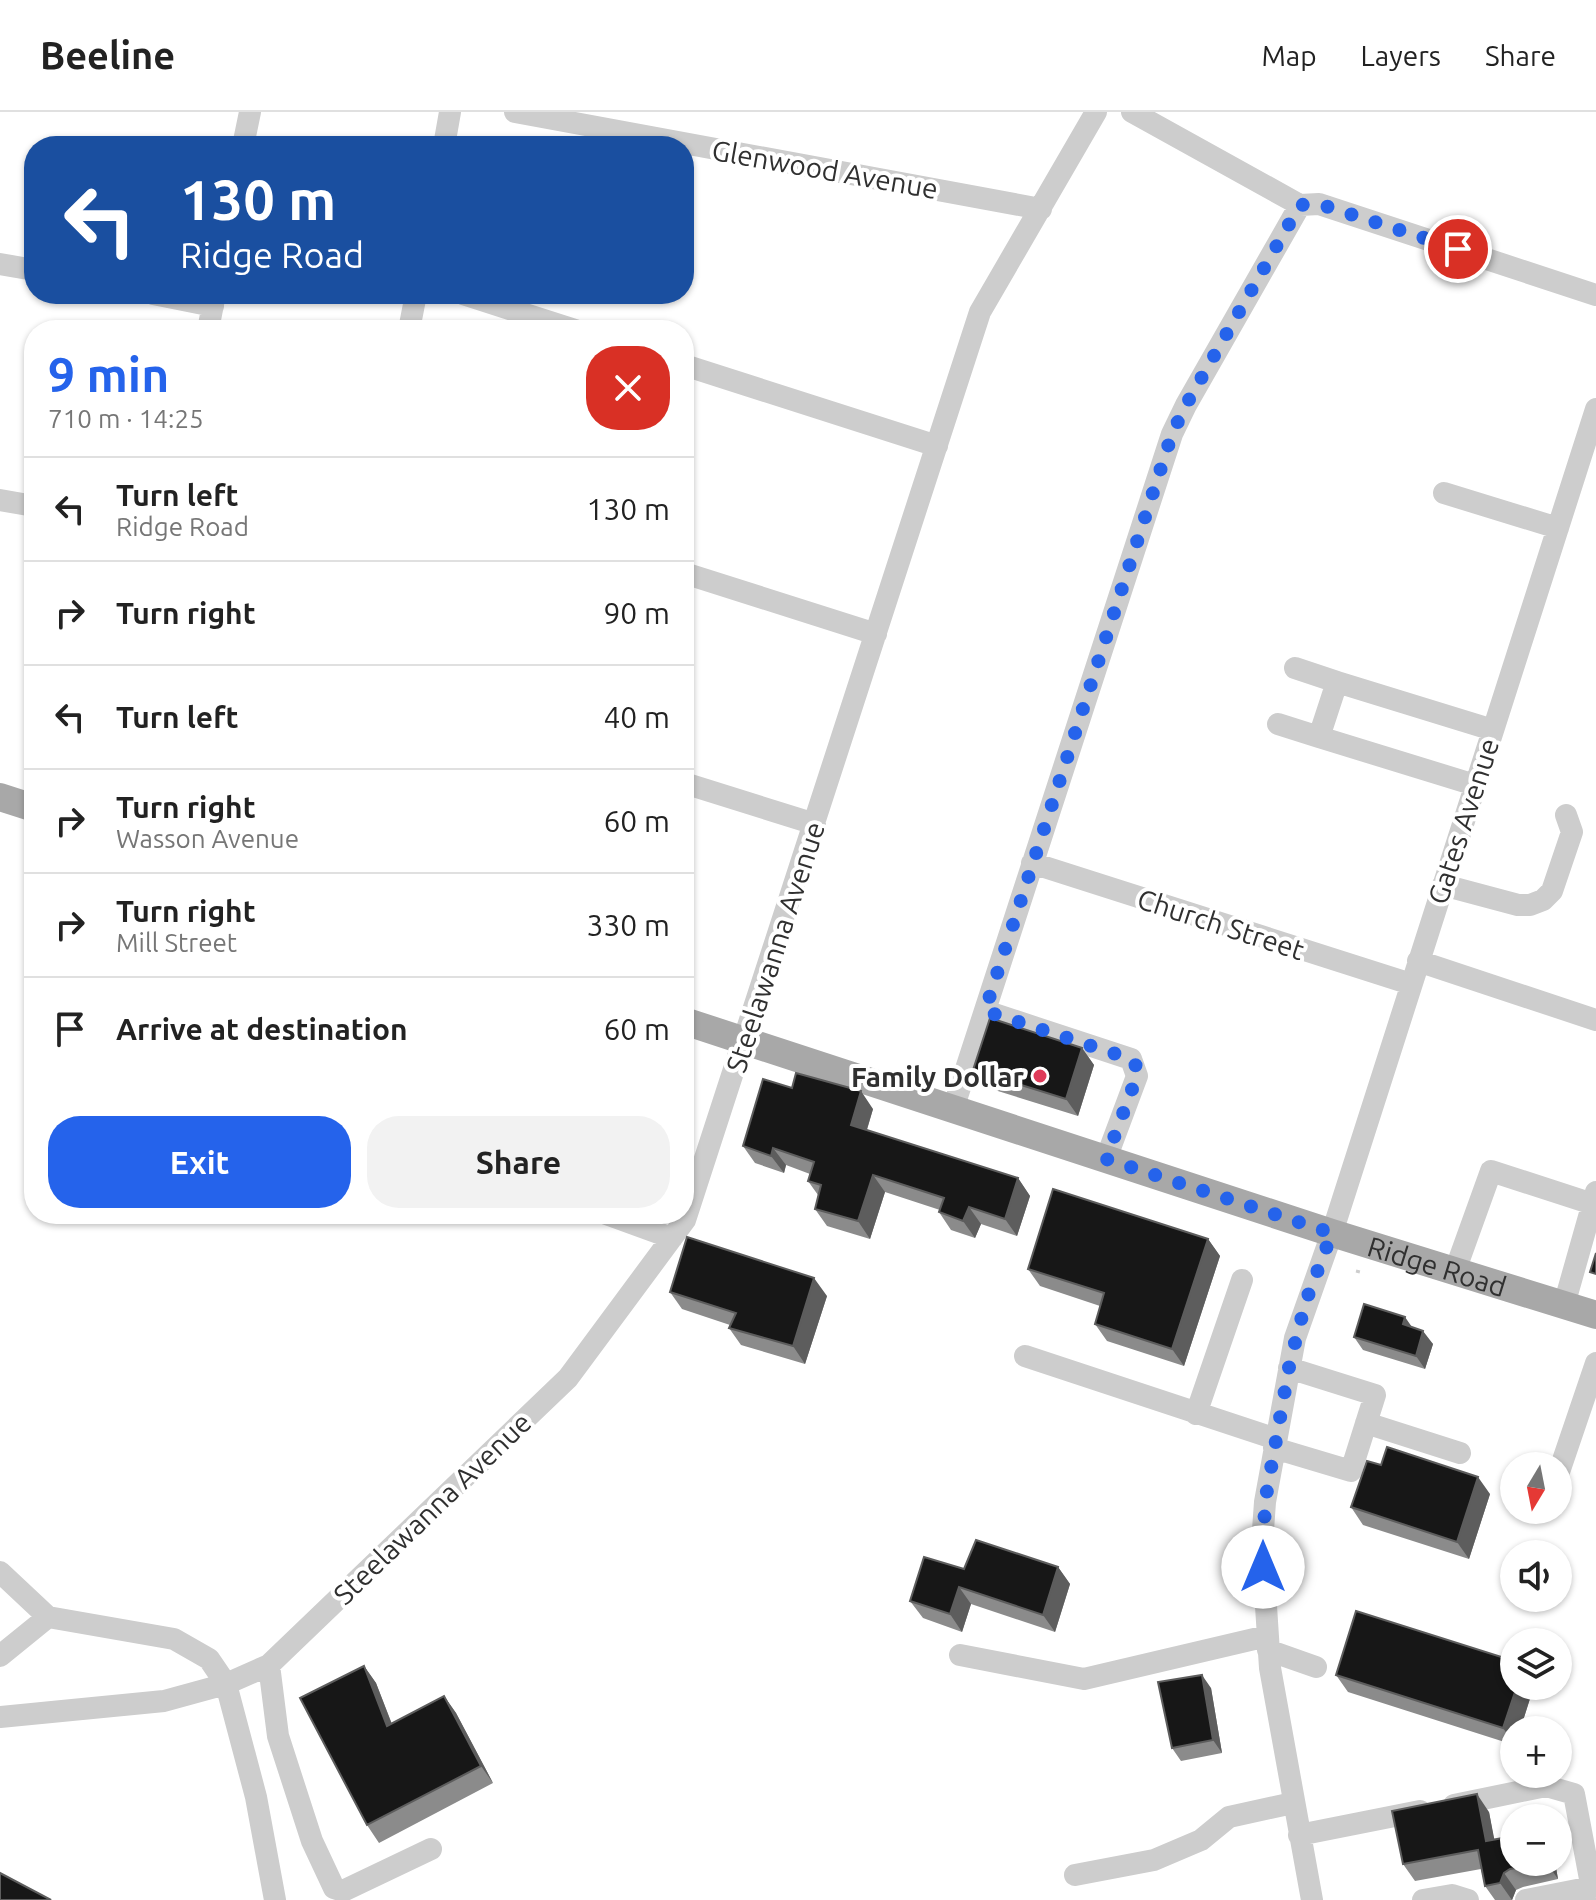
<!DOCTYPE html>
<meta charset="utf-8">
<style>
:root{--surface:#fff;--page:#f2f2f2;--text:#222;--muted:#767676;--line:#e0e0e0;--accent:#2563eb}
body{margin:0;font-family:Ubuntu,sans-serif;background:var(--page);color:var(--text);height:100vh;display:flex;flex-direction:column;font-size:30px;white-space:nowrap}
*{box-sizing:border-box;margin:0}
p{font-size:26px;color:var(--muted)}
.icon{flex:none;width:44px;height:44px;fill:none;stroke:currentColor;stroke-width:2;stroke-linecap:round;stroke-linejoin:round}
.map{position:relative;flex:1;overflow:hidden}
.sheet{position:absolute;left:24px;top:208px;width:670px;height:904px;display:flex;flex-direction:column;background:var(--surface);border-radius:32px;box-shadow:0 2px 6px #0004}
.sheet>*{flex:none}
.top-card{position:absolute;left:24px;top:24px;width:670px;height:168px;border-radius:32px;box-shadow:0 2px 6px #0004;background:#1a4fa0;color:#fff;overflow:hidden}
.needle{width:52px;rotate:190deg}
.controls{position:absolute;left:1500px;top:1340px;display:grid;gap:16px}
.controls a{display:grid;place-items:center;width:72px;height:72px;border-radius:50%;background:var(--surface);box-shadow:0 2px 6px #0004;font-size:40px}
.pin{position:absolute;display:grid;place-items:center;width:68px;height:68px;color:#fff;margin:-34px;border:4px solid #fff;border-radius:50%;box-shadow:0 2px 8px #0007}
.me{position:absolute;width:88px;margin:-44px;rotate:0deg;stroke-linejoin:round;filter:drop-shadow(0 0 6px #0008)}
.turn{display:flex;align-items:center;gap:28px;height:168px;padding:0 24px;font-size:36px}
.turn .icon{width:104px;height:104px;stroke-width:2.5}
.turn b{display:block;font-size:56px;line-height:68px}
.round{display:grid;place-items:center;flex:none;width:84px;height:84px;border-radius:32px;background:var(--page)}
.head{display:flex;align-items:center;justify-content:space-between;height:136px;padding:0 24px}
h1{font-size:48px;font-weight:700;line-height:60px;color:var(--accent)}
.action{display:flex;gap:16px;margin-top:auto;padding:16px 24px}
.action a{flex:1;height:92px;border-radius:32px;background:var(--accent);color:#fff;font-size:32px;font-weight:700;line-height:92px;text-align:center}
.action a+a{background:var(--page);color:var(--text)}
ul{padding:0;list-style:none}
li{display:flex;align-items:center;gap:24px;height:104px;padding:0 24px;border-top:2px solid var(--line)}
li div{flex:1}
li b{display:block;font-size:30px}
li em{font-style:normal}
header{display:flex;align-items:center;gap:48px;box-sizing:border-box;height:112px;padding:0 40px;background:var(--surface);border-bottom:2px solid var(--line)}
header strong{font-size:38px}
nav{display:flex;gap:44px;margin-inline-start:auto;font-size:28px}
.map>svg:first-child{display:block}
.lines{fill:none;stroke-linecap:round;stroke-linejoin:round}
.path{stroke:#cdcdcd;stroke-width:3;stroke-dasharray:4 4;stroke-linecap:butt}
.minor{stroke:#cdcdcd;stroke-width:22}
.major{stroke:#a8a8a8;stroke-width:28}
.wall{fill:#8b8b8b}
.shaded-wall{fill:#5d5d5d}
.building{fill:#171717;stroke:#5d5d5d;stroke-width:2}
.route{stroke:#2563eb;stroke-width:14;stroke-dasharray:0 25.2}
.poi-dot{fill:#df3a58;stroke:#fff;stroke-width:3}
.labels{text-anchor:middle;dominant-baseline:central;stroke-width:8;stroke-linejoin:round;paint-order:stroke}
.street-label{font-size:28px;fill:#303030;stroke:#fff}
.poi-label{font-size:28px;font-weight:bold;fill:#303030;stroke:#fff;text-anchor:end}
</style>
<header>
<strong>Beeline</strong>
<nav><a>Map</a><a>Layers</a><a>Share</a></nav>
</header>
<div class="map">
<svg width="1596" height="1788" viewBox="0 0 1596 1788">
<rect width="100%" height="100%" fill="#fff"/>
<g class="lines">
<path class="path" d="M1356 1159 1360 1160"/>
<path class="minor" d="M515 0 1041 97
M1132 0 1300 93 1319 92 1596 183
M243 34 250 0
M444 34 450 0
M0 152 34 158
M153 182 213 194
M463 182 575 218
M208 218 215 182
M409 218 416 182
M684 253 937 334
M1444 381 1558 416
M0 388 34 394
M684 461 876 522
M1295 556 1337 570
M1278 612 1319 625
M684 671 815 712
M1475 673 1319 625 1337 570 1493 618
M1032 751 1411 872
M1443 773 1518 793H1530L1543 788 1552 779 1572 720 1566 703
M1418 849 1596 908
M985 899 1131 947 1137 964 1106 1047
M953 997 1172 322 1186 293 1300 93
M606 1102 672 1126
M1455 1159 1491 1059 1593 1092
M1564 1193 1596 1080
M1025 1244 1276 1327
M1196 1302 1242 1168
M1366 1311 1460 1341
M1274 1336 1351 1359 1375 1283 1289 1256
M1559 1360 1596 1251
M0 1460 48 1505 174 1527 209 1547 226 1572 269 1553 568 1266 685 1108 980 200 1096 0
M1268 1538 1316 1555
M960 1543 1084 1567 1267 1524
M0 1544 48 1505
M269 1553 278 1624 312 1729 334 1776 343 1779 431 1737
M0 1605 164 1589 226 1572 256 1685 275 1788
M1454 1693 1546 1674 1574 1682 1594 1788
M1299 1723 1420 1699
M1075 1763 1154 1748 1201 1728 1229 1705 1293 1691
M1312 1788 1270 1556 1262 1432 1265 1390 1295 1226 1332 1121 1596 297
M1423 1788 1452 1783 1468 1788
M1526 1788 1592 1775"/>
<g class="major">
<path d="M0 685 34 696"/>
<path id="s1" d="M684 909 1332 1121 1596 1203"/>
</g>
</g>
<path class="wall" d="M1082 936 1094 953 1078 1004 985 975 973 958Z
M792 976 873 997 867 1018 1018 1066 1030 1084 1017 1124 981 1112 975 1126 951 1118 939 1100 940 1098 885 1080 870 1127 827 1114 815 1097 818 1083 808 1069 810 1062 786 1053 784 1061 755 1051 743 1034Z
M1208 1127 1220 1144 1184 1254 1107 1229 1095 1212 1100 1194 1040 1174 1028 1157Z
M670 1180 827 1184 805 1252 741 1233 729 1216 730 1213 682 1197Z
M1413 1216 1433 1232 1425 1257 1363 1238 1354 1225Z
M1381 1353 1490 1382 1469 1447 1363 1413 1351 1395Z
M1058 1455 1070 1472 1055 1520 971 1492 962 1520 923 1506 910 1489 964 1457Z
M364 1554 376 1571 392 1612 444 1584 456 1601 493 1671 379 1731 367 1713Z
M1336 1563 1514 1574H1534L1520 1618H1514V1633L1348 1580Z
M1211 1576 1222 1641 1181 1649 1172 1636Z
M1489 1700 1494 1728 1555 1750 1558 1767 1523 1775 1516 1778 1512 1788H1495L1485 1774 1481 1757 1415 1769 1403 1752Z"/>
<path class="shaded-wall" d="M1082 936 1094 953 1078 1004 1066 987Z
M861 979 873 997 863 1030 851 1013Z
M773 1036 786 1053 784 1061 771 1044Z
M873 1063 885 1080 870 1127 858 1109Z
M1018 1066 1030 1084 1017 1124 1005 1107Z
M969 1095 981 1112 975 1126 963 1109Z
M1208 1127 1220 1144 1184 1254 1172 1237Z
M814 1166 827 1184 805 1252 793 1234Z
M1405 1205 1414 1218 1403 1212Z
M1423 1219 1433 1232 1425 1257 1416 1244Z
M1478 1365 1490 1382 1469 1447 1457 1430Z
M1058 1455 1070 1472 1055 1520 1043 1503Z
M959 1475 971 1492 962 1520 950 1502Z
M364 1554 376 1571 399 1631 387 1614Z
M1202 1563 1211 1576 1222 1641 1213 1628Z
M1517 1574H1534L1520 1618H1514V1632L1503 1616Z
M444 1584 456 1601 493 1671 481 1654Z
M1477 1682 1489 1700 1498 1746 1486 1729Z
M1546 1750H1555L1558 1767Z
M1504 1761 1516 1778 1512 1788 1500 1771Z"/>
<path class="building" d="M990 906 1082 936 1066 987 973 958Z
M796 961 861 979 851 1013 1018 1066 1005 1107 969 1095 963 1109 939 1100 944 1086 873 1063 858 1109 815 1097 821 1073 808 1069 814 1050 773 1036 771 1044 743 1034 763 967 792 976Z
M1053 1077 1208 1127 1172 1237 1095 1212 1104 1181 1028 1157Z
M687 1125 814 1166 793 1234 729 1216 736 1201 670 1180Z
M1596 1141V1162L1590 1160Z
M1364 1192 1405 1205 1403 1212 1423 1219 1416 1244 1354 1225Z
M1387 1335 1478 1365 1457 1430 1351 1395 1367 1349 1381 1353Z
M976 1428 1058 1455 1043 1503 959 1475 950 1502 910 1489 924 1445 964 1457Z
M1356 1499 1514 1549V1574H1517L1503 1616 1336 1563Z
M364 1554 387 1614 444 1584 481 1654 367 1713 300 1586Z
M1202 1563 1213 1628 1172 1636 1158 1570Z
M1477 1682 1486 1729 1514 1724V1750H1546L1510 1757 1504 1761 1500 1771 1485 1774 1478 1738 1403 1752 1392 1699Z
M0 1761 51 1788H0Z"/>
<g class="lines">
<path class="route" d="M1263 1455 1265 1390 1290 1250 1306 1189 1332 1121 1106 1047 1137 964 1136 954 1131 947 985 899 1172 322 1186 293 1300 93 1319 92 1458 137"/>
</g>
<circle class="poi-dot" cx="1040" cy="964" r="8"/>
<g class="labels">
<g class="street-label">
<text transform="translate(825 57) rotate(10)">Glenwood Avenue</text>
<text transform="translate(1463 709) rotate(-72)">Gates Avenue</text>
<text transform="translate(1221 812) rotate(18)">Church Street</text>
<text transform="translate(775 835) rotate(-72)">Steelawanna Avenue</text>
<text stroke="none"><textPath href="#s1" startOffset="792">Ridge Road</textPath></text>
<text transform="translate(432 1396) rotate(-44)">Steelawanna Avenue</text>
</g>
<g class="poi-label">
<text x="1024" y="964">Family Dollar</text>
</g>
</g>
</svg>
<div class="controls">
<a><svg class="needle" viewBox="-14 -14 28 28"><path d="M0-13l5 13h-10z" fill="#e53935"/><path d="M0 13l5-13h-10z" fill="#767676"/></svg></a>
<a><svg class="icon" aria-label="sound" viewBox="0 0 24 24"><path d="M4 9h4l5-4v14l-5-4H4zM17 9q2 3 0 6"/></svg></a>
<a><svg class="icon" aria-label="layers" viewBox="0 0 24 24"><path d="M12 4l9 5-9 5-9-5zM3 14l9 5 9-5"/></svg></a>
<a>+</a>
<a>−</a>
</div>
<div class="pin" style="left:1458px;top:137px;background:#d93025"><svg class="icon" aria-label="arrive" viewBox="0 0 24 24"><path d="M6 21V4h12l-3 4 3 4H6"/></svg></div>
<svg class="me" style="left:1263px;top:1455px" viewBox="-20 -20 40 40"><circle r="19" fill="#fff"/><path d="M0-13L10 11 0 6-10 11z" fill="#2563eb"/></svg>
<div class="top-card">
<div class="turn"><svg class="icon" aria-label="left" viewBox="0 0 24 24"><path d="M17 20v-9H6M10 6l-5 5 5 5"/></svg><div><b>130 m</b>Ridge Road</div></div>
</div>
<section class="sheet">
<div class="head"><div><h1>9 min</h1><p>710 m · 14:25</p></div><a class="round" style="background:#d93025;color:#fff"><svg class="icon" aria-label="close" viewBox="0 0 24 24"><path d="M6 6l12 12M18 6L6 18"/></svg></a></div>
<ul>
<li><svg class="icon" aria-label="left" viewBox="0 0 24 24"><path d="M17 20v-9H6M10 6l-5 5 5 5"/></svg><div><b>Turn left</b><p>Ridge Road</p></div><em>130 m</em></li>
<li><svg class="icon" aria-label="right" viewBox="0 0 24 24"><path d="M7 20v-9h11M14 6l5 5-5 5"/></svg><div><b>Turn right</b></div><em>90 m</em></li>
<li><svg class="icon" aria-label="left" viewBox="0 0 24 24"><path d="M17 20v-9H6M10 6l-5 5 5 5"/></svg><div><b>Turn left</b></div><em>40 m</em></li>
<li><svg class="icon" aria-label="right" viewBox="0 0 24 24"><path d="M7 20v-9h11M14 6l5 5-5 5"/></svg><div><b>Turn right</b><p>Wasson Avenue</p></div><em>60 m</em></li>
<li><svg class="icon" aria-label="right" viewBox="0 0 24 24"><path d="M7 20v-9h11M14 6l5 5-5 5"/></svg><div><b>Turn right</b><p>Mill Street</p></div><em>330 m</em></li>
<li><svg class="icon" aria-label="arrive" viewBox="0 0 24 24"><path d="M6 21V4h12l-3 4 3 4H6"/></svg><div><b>Arrive at destination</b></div><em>60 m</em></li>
</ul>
<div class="action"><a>Exit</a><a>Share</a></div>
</section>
</div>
